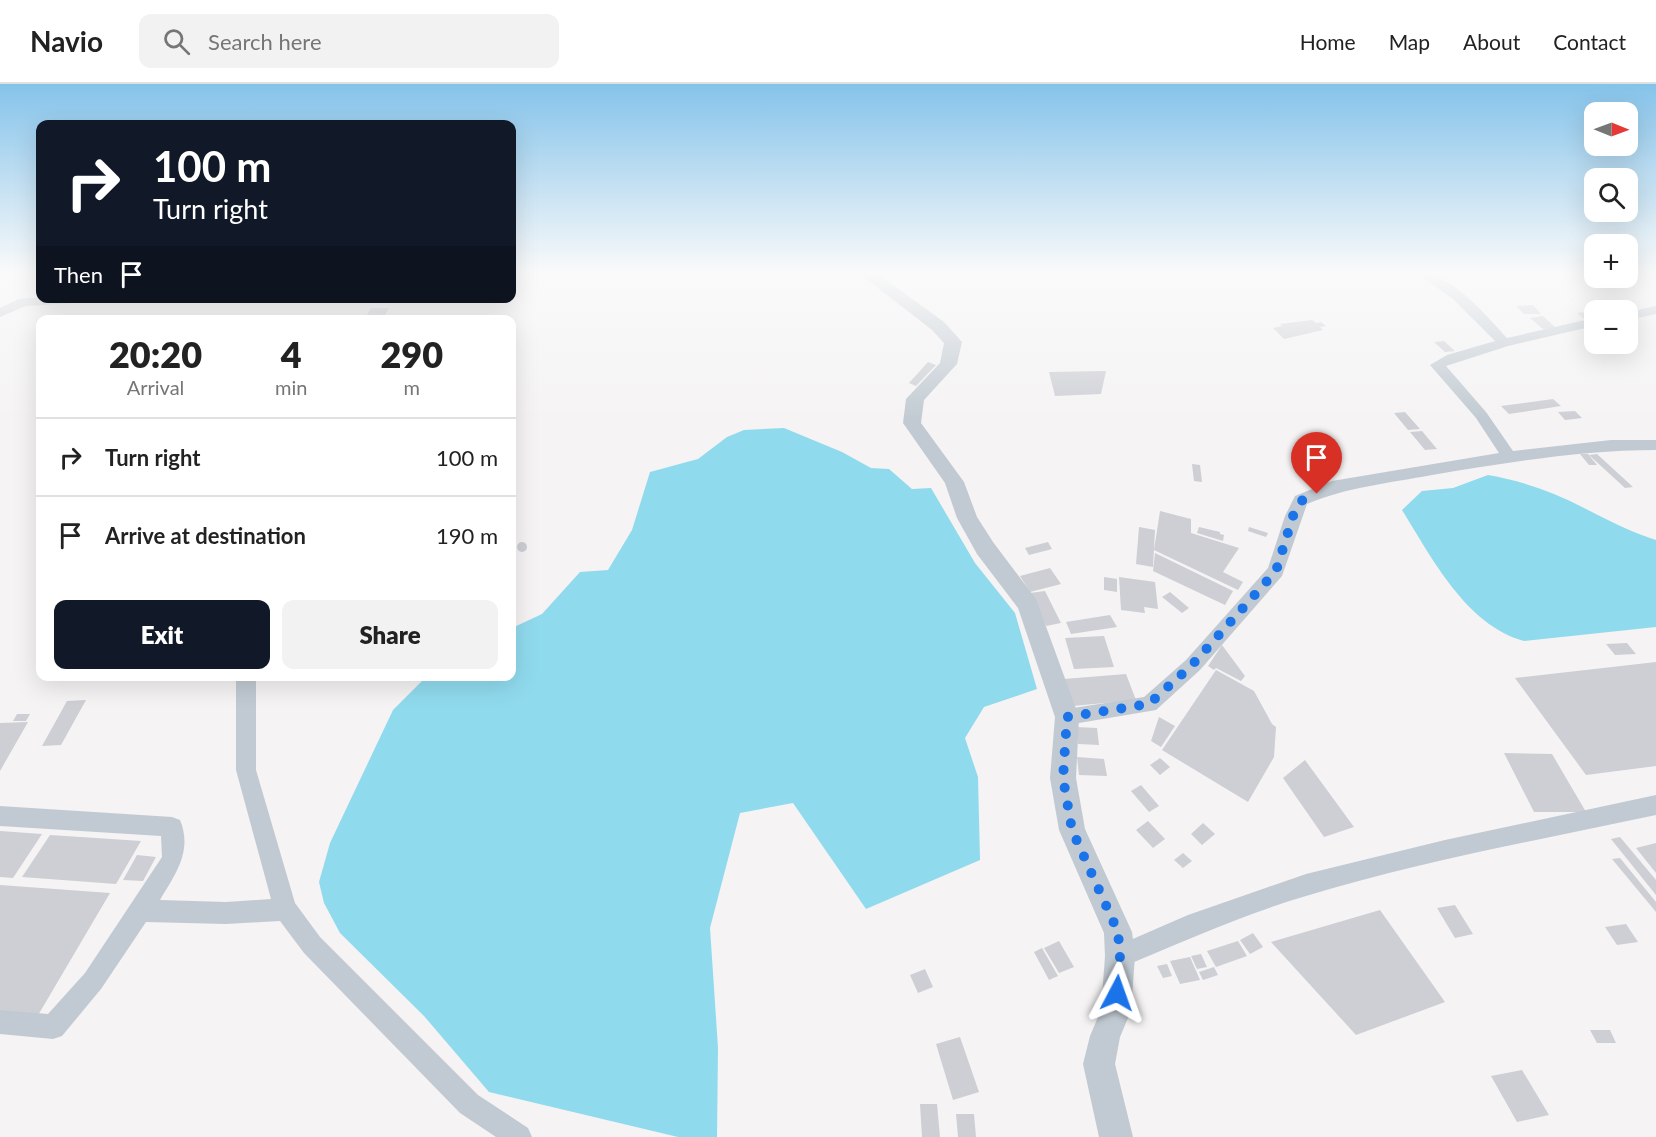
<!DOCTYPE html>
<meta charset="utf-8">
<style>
:root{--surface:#fff;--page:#f2f2f2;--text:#222;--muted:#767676;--line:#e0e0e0;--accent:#111827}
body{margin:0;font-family:Lato,sans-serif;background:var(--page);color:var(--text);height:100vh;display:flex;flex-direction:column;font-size:22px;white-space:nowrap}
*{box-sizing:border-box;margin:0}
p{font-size:20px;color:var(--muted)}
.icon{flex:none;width:33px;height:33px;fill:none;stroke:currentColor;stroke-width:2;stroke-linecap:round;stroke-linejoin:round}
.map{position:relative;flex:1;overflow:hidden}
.side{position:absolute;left:36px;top:231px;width:480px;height:366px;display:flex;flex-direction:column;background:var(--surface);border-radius:12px;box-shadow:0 6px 24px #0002}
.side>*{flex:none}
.guide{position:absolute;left:36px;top:36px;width:480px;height:183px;border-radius:12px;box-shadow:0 6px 24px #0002;background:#111827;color:#fff;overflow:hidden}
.needle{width:39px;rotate:91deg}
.controls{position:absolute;left:1584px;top:18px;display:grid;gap:12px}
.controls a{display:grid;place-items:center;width:54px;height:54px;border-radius:12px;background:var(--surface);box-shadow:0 6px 24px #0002;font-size:30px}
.pin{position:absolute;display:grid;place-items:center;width:51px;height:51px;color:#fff;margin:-62px -26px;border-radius:50% 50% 50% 0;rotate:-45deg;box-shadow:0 0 6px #0007}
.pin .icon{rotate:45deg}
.me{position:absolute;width:66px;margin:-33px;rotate:4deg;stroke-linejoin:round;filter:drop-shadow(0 0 4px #0008)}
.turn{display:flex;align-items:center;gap:21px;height:126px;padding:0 18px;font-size:27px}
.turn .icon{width:78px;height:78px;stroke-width:2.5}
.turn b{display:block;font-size:42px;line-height:51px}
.then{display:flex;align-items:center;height:57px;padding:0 18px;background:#0003;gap:12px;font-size:22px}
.eta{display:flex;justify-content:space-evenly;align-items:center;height:102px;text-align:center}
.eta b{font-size:36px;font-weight:800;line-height:42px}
.action{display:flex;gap:12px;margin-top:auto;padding:12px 18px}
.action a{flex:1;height:69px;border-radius:12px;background:var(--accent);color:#fff;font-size:24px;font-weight:800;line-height:69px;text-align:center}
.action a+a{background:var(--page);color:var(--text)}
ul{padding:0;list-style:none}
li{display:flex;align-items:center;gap:18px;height:78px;padding:0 18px;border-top:2px solid var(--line)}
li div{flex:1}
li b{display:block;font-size:22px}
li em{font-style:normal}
header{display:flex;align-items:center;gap:36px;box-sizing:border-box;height:84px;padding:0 30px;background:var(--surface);border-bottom:2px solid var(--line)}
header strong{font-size:28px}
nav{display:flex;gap:33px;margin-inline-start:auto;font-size:21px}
.search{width:420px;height:54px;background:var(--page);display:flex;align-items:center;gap:15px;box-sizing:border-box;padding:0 21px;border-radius:12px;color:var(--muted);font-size:22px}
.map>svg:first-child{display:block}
.water{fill:#90daee}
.building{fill:#cdcfd5}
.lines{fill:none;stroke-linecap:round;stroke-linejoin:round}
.minor{fill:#c1cad2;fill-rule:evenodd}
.tertiary{fill:#c1cad2;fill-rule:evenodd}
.route{stroke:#1a73e8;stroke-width:10;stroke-dasharray:0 18}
</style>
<header>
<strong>Navio</strong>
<div class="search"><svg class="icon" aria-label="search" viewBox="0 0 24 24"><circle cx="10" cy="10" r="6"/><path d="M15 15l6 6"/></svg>Search here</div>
<nav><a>Home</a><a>Map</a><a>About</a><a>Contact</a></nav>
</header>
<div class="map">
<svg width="1656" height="1053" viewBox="0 0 1656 1053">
<rect width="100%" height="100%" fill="#f5f3f3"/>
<path class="water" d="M784 344 842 368 871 384 889 385 912 405 931 404 975 479 1015 529 1037 605 984 623 965 654 978 693 980 776 866 825 793 719 740 729 710 844 718 964 717 1053H678L489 1008 424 932 340 849 324 819 319 798 330 759 393 626 426 593 512 592V544L542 530 580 488 608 486 632 446 650 388 698 375 727 353 744 346Z
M1488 391C1522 397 1554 408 1584 424 1608 436 1630 448 1656 456V543L1524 557C1466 541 1432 474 1402 426L1422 407 1453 404Z"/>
<path class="building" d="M1533 221 1541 230H1524L1516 222Z
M371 224H389L382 236H364Z
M1590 227 1594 231V237L1588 238 1577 229Z
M1543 232 1556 244 1543 245 1530 234Z
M1312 236 1316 239 1321 238 1326 242 1320 243 1323 246 1284 255 1273 244 1282 242 1280 240Z
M1444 257 1455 267 1445 268 1434 258Z
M928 278 936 281 916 302 909 299Z
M1106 287 1101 310 1055 312 1049 288Z
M1553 315 1561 322 1509 330 1501 322Z
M1575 327 1582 334 1565 336 1558 328Z
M1405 328 1420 345 1408 346 1394 329Z
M1422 347 1437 365 1425 366 1410 348Z
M1580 370H1588L1597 381H1589Z
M1597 370 1633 403 1625 404 1589 371Z
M1192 380 1200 381 1202 398 1194 397Z
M1160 427 1191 435V449L1239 464 1223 488 1243 498 1238 506 1154 466Z
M1139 443 1155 446 1153 483 1136 480Z
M1199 443 1220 448V450L1224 451 1223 457 1197 449Z
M1249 443 1268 449 1266 453 1248 447Z
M517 463a5 5 0 1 1 10 0a5 5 0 1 1-10 0Z
M1048 458 1052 465 1029 471 1025 464Z
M1155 469 1233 507 1225 521 1153 487Z
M1050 484 1061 500 1030 508 1020 492Z
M1104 493 1117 495V508L1104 506Z
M1119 493 1155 498 1158 525 1144 523 1145 529 1121 526Z
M1045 507 1061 539 1046 542 1030 509Z
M1170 508 1189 524 1182 529 1162 513Z
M1110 531 1117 543 1071 550 1066 538Z
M1104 552 1114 583 1074 585 1065 554Z
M1627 559 1636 570 1615 571 1606 560Z
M1222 561 1245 592 1241 597 1216 584 1214 586 1208 582Z
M1656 578V682L1586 691 1515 594Z
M1216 586 1254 607 1272 640 1276 643 1274 673 1248 718 1162 666Z
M1126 590 1136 616 1073 622 1064 595Z
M86 616 61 661 42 662 67 617Z
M17 630H30L26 637H13Z
M1159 633 1175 642 1161 663 1151 657Z
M28 638 0 687V639Z
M1076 643 1097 644 1099 661 1078 660Z
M1504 669 1552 670 1586 728H1534Z
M1077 673 1104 675 1107 692 1079 691Z
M1160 674 1170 683 1160 691 1150 681Z
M1305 676 1354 743 1324 753 1283 694Z
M1141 701 1159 722 1149 728 1131 707Z
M1148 737 1165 755 1153 764 1136 746Z
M1203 739 1215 750 1202 761 1191 750Z
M0 747 42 750 13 794 0 793Z
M50 751 141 757 116 800 22 793Z
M1620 753 1656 796V811L1611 755Z
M1656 759V789L1636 764Z
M1183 769 1192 777 1183 784 1174 776Z
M137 771 156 773 143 797 123 796Z
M1620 774 1656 818V828L1612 775Z
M0 801 110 809 37 933 0 929Z
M1455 821 1473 850 1455 854 1437 824Z
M1380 826 1445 918 1356 951 1271 858Z
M1626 840 1638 858 1617 861 1605 843Z
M1253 849 1263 863 1250 870 1240 856Z
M1059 857 1074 883 1059 889 1044 864Z
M1238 857 1247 872 1216 883 1207 867Z
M1042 864 1058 892 1049 896 1034 868Z
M1201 870 1207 883 1197 885 1191 872Z
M1190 873 1200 896 1180 900 1170 877Z
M1167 880 1172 892 1163 894 1157 882Z
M1214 883 1218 891 1203 896 1199 888Z
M925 885 933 903 918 909 910 891Z
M1590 946H1610L1616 959H1597Z
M960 953 979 1008 953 1016 936 960Z
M1522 986 1549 1031 1517 1038 1491 992Z
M920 1020H937L940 1053H922Z
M956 1030H974L976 1053H958Z"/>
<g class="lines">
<path class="minor" d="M1418 190C1450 187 1486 232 1507 254L1594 234V242L1508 262 1446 282 1486 328 1513 367 1611 356H1656V366C1581 366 1506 379 1432 391 1390 399 1347 403 1307 420L1282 492 1200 586 1156 626 1067 641 1060 639 1057 633 1060 627 1067 625 1144 613 1186 576 1268 484 1285 432 1295 412 1332 397 1499 369 1476 334 1430 281 1447 271 1495 257 1453 215Z
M40 213V214H93L87 218 26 222 0 233V224L19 215Z
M1656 222V230L1628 236V228Z
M236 592H256V686L295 819 320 853 478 1011 528 1044 532 1053H496L460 1029 304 869 280 837 226 840 146 838 101 905 62 952 53 955 0 950V926L48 930 85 889 162 773 161 752 0 742V722L172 733 180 736C193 767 175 791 160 816L226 818 271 815 236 686Z
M1656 711V731C1539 756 1421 777 1306 812 1242 831 1182 858 1120 884L1112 880 1108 872 1112 864 1188 831 1306 790 1445 756Z"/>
<path class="tertiary" d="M860 190H878L944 238 962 258 957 280 924 316 921 339 964 398 977 433 993 458 1036 515 1079 633 1076 694 1085 745 1132 848 1135 872 1131 927 1120 953 1115 980 1133 1053H1099L1083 980 1090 952 1101 926 1105 872 1104 849 1059 746 1050 694 1055 633 1018 524 977 470 957 434 945 399 903 339 906 315 940 279 944 259 932 246Z"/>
</g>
<linearGradient id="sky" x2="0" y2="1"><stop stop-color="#85c3ea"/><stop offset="0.56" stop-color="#fafafa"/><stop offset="1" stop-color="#fafafa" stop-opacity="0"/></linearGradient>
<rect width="1656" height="337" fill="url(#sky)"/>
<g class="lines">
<path class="route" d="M1117 909 1120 872 1118 848 1072 746 1063 694 1067 633 1149 620 1192 581 1276 487 1293 432 1301 417 1317 410"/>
</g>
</svg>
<div class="controls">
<a><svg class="needle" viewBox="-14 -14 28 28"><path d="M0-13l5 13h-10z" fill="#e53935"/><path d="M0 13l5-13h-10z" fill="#767676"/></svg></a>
<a><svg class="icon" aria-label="search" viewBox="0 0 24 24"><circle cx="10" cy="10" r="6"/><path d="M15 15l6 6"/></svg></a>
<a>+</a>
<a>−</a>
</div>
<div class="pin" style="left:1317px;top:410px;background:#d93025"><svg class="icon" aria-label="arrive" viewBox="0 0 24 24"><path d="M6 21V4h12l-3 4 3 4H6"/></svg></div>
<svg class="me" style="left:1117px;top:909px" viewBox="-20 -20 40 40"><path d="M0-17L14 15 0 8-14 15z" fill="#1a73e8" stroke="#fff" stroke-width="4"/></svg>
<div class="guide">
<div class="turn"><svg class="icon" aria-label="right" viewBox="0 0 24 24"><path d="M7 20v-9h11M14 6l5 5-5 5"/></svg><div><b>100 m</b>Turn right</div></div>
<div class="then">Then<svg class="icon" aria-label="arrive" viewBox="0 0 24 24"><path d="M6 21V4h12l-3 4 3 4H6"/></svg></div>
</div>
<section class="side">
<div class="eta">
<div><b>20:20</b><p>Arrival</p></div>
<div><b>4</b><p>min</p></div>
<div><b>290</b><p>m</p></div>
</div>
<ul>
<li><svg class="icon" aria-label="right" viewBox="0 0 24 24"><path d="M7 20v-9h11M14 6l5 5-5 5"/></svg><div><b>Turn right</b></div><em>100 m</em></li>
<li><svg class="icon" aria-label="arrive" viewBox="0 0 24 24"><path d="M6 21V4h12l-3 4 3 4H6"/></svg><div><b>Arrive at destination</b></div><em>190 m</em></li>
</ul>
<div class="action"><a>Exit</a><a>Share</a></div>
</section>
</div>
